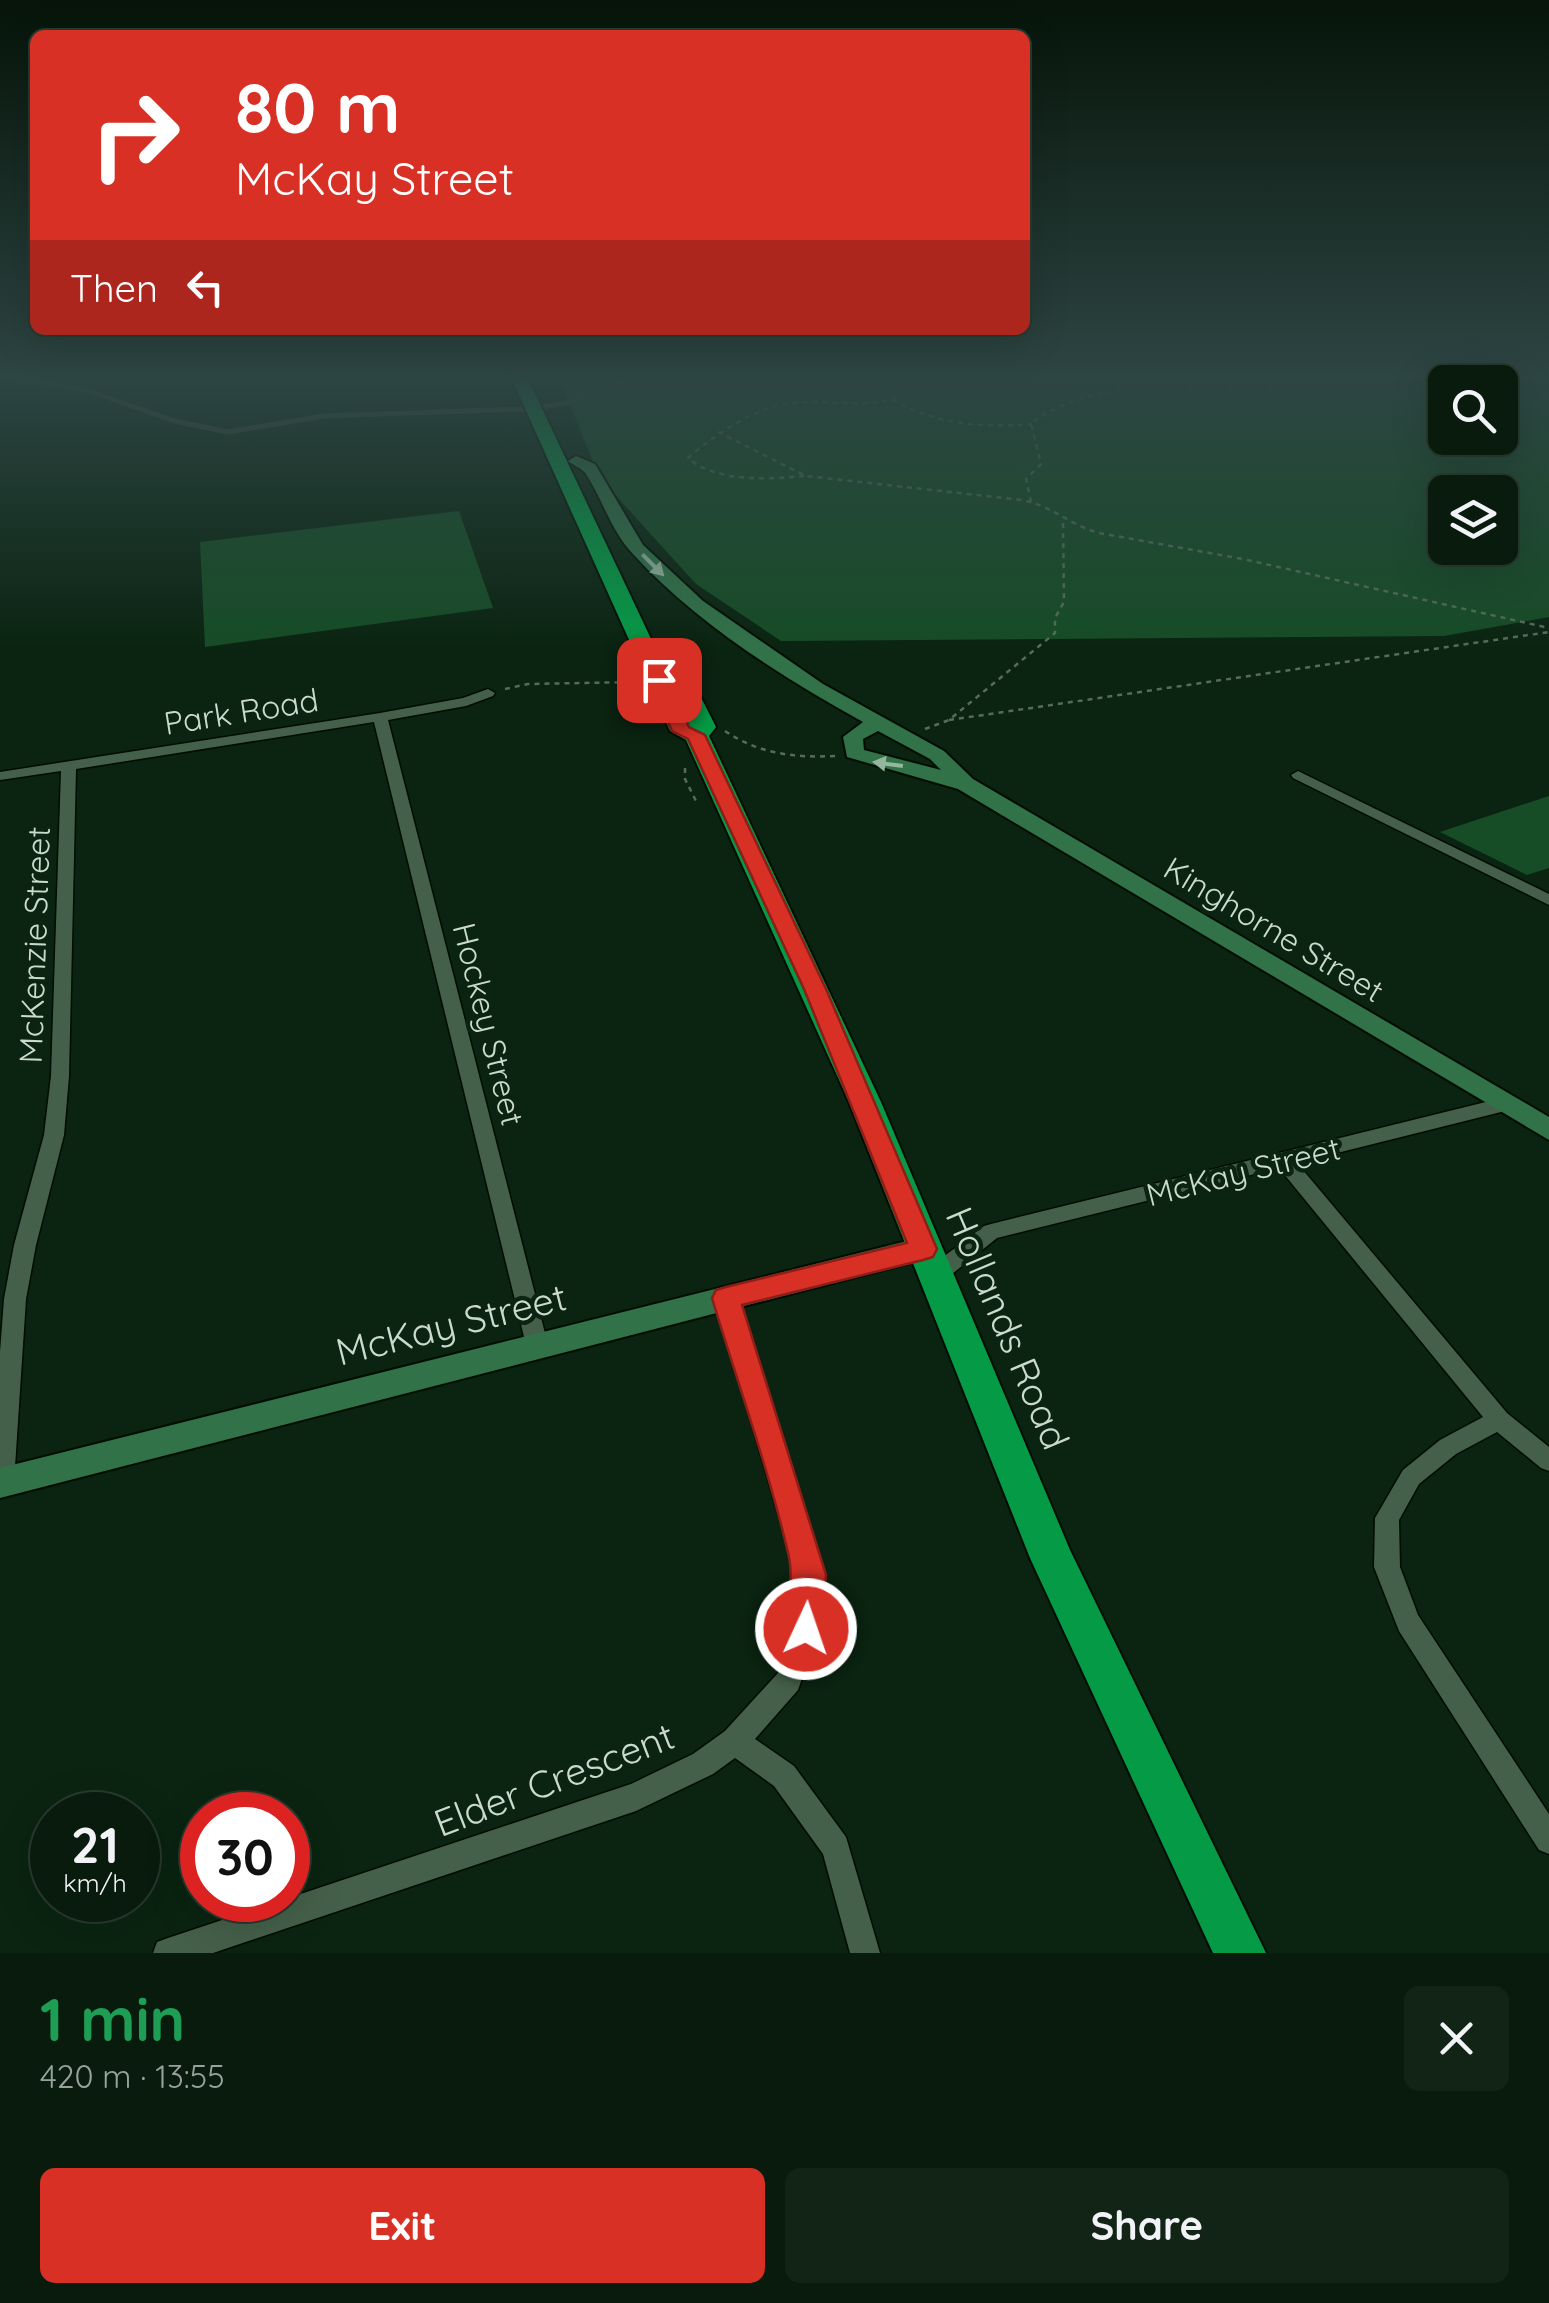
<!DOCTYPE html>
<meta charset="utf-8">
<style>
:root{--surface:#081b0d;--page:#112416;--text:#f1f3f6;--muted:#98a19d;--line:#29392e;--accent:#d93025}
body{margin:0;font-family:Quicksand,sans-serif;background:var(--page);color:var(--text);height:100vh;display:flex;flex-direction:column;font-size:38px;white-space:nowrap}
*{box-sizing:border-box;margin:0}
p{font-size:32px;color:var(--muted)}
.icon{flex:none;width:55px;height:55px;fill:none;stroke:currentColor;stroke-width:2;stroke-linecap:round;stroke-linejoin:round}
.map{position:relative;height:1953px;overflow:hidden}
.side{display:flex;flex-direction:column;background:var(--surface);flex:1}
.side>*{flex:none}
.banner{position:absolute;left:30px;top:30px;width:1000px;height:305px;border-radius:15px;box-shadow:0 10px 40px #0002,0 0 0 2px var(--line);background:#d93025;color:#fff;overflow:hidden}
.fabs{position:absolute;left:1428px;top:365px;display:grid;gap:20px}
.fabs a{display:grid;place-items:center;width:90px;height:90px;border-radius:15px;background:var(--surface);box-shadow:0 10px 40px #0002,0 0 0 2px var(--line);font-size:50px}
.speed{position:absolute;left:30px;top:1792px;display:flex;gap:20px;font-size:50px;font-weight:700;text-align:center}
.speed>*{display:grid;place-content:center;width:130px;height:130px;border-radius:50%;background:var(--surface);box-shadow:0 10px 40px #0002,0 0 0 2px var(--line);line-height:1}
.speed small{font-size:25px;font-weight:400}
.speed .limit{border:15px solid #d22;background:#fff;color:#111}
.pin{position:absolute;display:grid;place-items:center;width:85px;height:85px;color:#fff;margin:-42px;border-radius:20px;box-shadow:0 5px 15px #0006}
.me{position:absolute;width:110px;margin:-55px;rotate:3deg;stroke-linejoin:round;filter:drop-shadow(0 0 8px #0008)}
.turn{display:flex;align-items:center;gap:35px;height:210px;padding:0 40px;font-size:45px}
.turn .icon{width:130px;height:130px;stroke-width:2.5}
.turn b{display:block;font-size:70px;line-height:85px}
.then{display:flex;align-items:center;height:95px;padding:0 40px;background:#0003;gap:20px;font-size:38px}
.round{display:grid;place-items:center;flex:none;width:105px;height:105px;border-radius:15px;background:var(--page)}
.summary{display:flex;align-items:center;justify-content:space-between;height:170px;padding:0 40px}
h1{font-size:60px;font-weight:700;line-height:75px;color:#1e9e55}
.cta{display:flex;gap:20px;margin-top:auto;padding:20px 40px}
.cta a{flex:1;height:115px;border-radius:15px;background:var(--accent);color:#fff;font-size:40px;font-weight:700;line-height:115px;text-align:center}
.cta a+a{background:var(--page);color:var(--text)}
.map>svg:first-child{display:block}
.green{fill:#164c26;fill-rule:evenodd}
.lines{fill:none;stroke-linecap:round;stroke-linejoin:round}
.stream{stroke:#3d493d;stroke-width:5}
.street-casing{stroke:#000d01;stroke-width:3}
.secondary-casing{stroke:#000d01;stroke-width:4}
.highway-casing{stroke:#000d01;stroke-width:4}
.path{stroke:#566c5b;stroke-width:2.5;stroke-dasharray:5 5;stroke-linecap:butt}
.street{fill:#45604a;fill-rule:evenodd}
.secondary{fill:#327249;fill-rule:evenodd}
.highway{fill:#059b46;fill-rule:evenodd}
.oneway{fill:#95b69e}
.route{fill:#d93025;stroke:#8d1f18;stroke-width:2.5}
.labels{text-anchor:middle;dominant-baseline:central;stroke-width:9;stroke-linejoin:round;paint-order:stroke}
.street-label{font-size:32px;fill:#cadacc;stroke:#0a2411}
.near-street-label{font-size:38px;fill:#cadacc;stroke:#0a2411}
</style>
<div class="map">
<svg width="1549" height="1953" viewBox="0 0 1549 1953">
<rect width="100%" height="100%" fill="#0a2411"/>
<path class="green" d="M559 377H1549V617L1444 636 781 641 696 584 599 477ZM1445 382H1500V438H1445ZM1445 492H1500V548H1445Z
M459 511 493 608 205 647 200 542Z
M1549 796V868L1527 875 1440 832Z"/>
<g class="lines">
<path class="stream" d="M5 377 86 390 175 421 228 432 324 416 527 409 567 403 608 386
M600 377 608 386 636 377"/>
<g class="street-casing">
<path id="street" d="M488 689 495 693 493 696 466 706 388 720 548 1345 545 1351 537 1354 529 1351 526 1345 374 722 76 769 69 1076 64 1135 36 1245 26 1299 14 1482 11 1490 0 1492V1352L4 1299 14 1245 44 1135 51 1076 61 771 0 780V772L380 713 463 698Z
M1298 771 1549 894V905L1293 778 1291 775Z
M1506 1097 1513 1099 1516 1104 1513 1109 1297 1163 1507 1413 1549 1447V1471L1541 1468 1497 1432 1456 1454 1419 1484 1399 1520 1400 1567 1418 1615 1549 1814V1854L1539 1850 1399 1631 1374 1567 1375 1518 1403 1470 1440 1440 1483 1417 1279 1168 997 1238 942 1282 934 1284 926 1282 923 1276 926 1270 984 1226 991 1224Z
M726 1289 734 1292 737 1298 822 1575 819 1629 798 1690 755 1739 794 1766 846 1837 880 1953H850L823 1854 774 1786 735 1758 713 1774 636 1811 213 1953H153L157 1942 168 1938 631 1784 693 1754 725 1731 778 1673 793 1629 796 1575 715 1298 718 1292Z"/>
</g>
<g class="secondary-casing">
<path id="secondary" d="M576 456 595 464 643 545 703 601 823 684 944 751 973 779 1549 1117V1140L958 789 847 757 843 737 863 722C782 677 696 623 633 554 611 531 603 500 586 474 582 468 574 466 568 461ZM878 731 930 759 941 770 864 750 863 739Z
M923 1237 934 1241 938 1249 934 1257 0 1498V1468Z"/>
</g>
<g class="highway-casing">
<path id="highway" d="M511 377H527L662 662 673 656 681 658 716 727 709 736 881 1102 1070 1550 1266 1953H1213L1030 1558 849 1102 686 740 670 731Z"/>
</g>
<path class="path" d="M893 400 900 386 913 377
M718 432 806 476 1022 500C1055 507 1069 525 1099 533L1243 559 1549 628
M804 476C768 479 717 483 688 458 713 436 757 406 791 403 826 400 858 407 893 400 937 425 982 428 1032 424
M1031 502 1026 479 1041 464 1031 423C1101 373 1197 391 1279 388
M505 689 528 684 635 682
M949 720 1549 632
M925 729 949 720 1055 633V618L1064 602 1063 518
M725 731C759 754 795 758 835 756
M685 768V779L697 803"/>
<use href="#street" class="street"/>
<use href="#secondary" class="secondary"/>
<use href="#highway" class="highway"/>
</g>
<defs><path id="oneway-solid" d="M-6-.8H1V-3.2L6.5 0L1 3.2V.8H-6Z" transform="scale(2.5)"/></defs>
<g class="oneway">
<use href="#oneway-solid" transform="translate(653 565) rotate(45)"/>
<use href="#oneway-solid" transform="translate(888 764) rotate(-172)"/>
</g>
<linearGradient id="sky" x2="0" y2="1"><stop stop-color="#061409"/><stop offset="0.58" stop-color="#2d4543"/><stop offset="1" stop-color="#2d4543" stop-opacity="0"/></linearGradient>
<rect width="1549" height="650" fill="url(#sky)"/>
<path class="route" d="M659 674 668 680 689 727 705 735 826 989 937 1249 933 1257 923 1260 742 1305 826 1575 823 1629 818 1641 806 1645 794 1641C783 1616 795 1585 789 1557 769 1470 738 1384 712 1298L716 1290 726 1287 907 1243 804 989 688 739 672 731 650 680Z"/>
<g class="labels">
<g class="street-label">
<text transform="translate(241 711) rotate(-9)">Park Road</text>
<text transform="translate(1274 929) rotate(31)">Kinghorne Street</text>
<text transform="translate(34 945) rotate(-88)">McKenzie Street</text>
<text transform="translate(489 1024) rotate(76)">Hockey Street</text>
<text transform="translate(1243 1171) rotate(-14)">McKay Street</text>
</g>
<g class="near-street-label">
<text transform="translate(451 1324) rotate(-14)">McKay Street</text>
<text transform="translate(1008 1328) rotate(67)">Hollands Road</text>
<text transform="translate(554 1779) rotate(-21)">Elder Crescent</text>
</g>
</g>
</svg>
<div class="fabs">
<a><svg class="icon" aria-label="search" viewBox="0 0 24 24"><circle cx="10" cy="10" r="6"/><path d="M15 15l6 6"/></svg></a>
<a><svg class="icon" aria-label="layers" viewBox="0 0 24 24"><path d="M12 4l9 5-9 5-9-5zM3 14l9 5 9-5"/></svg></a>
</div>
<div class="speed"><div>21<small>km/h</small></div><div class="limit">30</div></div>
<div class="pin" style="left:659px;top:680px;background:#d93025"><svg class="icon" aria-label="arrive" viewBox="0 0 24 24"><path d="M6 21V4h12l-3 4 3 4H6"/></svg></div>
<svg class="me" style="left:806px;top:1629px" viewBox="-20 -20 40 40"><circle r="17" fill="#d93025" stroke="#fff" stroke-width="3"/><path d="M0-11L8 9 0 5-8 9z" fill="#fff"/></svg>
<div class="banner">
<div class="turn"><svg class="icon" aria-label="right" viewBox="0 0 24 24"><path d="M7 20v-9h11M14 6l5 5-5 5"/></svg><div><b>80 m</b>McKay Street</div></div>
<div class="then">Then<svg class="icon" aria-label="left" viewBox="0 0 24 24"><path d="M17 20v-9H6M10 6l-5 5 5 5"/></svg></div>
</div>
</div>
<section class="side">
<div class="summary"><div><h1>1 min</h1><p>420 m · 13:55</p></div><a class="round"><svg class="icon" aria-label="close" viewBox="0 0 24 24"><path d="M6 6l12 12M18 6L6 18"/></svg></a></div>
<div class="cta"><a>Exit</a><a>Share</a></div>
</section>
